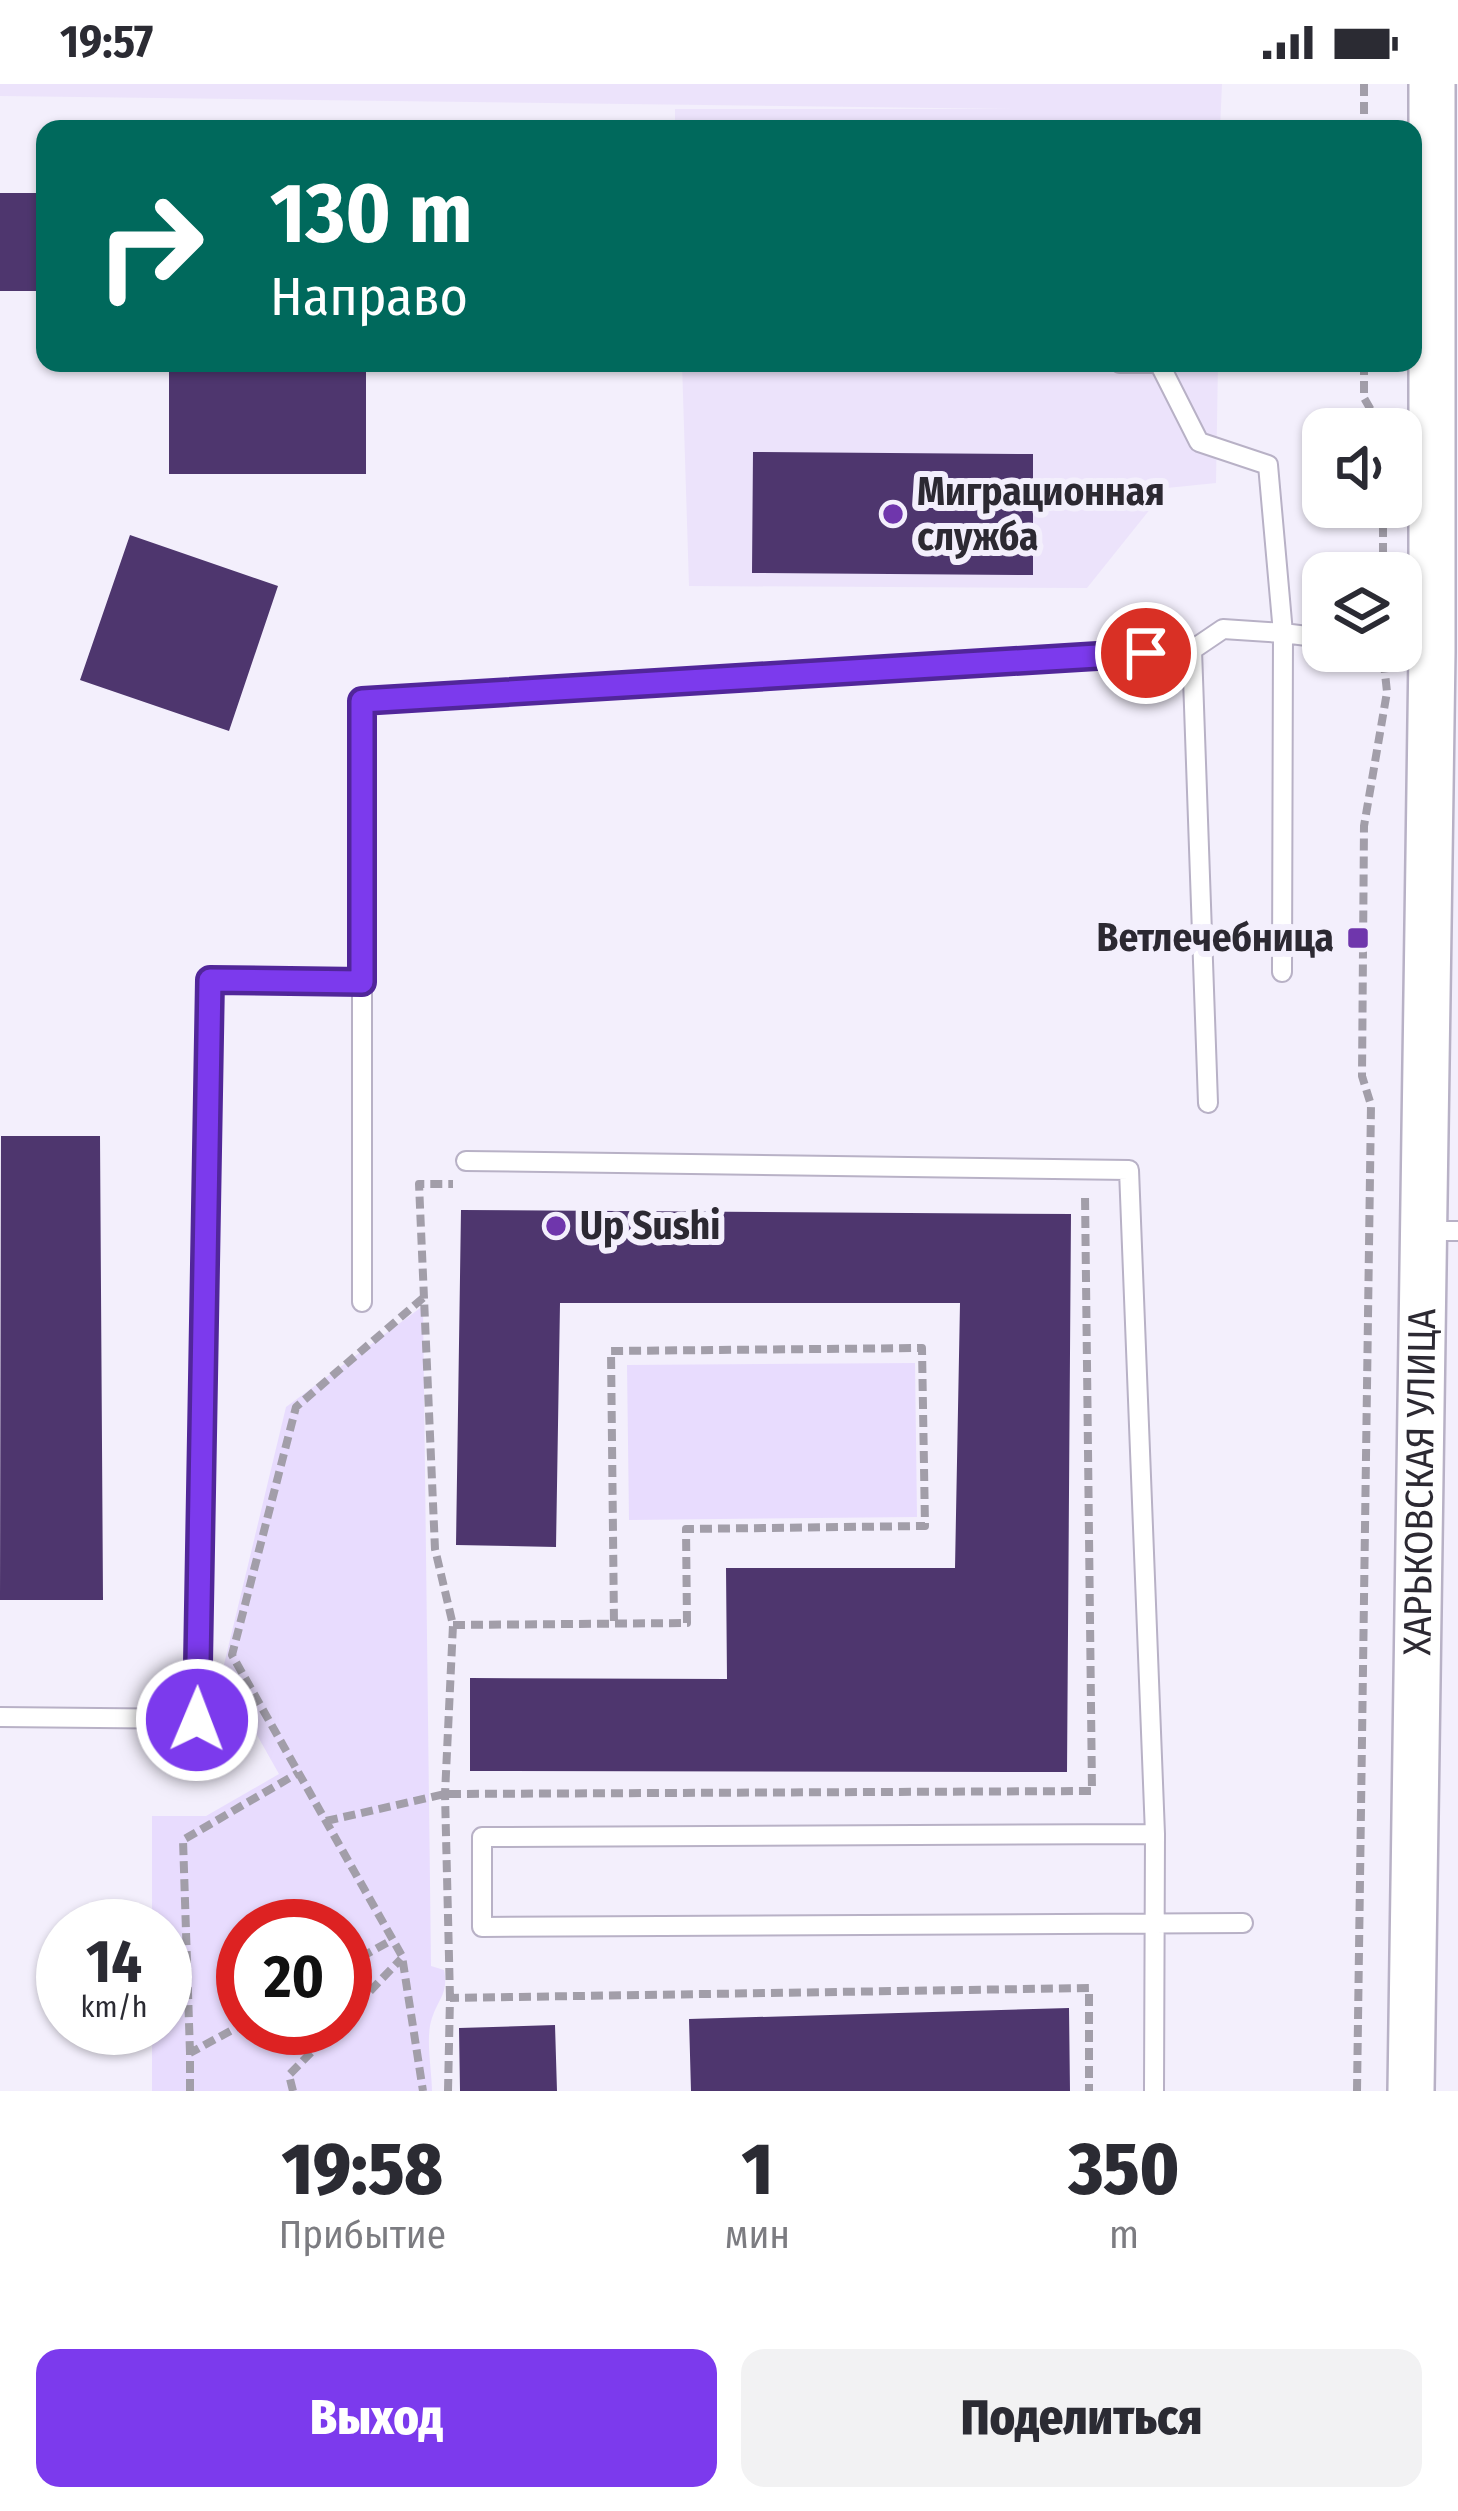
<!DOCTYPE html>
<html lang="ru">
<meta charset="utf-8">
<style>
:root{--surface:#fff;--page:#f2f2f3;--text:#2b2b33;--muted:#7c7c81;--accent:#7c3aed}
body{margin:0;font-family:"Fira Sans Condensed",sans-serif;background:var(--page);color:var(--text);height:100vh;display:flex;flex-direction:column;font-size:45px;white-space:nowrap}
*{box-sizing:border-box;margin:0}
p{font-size:39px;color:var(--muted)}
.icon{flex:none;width:66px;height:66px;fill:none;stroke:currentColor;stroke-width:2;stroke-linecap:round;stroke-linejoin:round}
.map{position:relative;height:2007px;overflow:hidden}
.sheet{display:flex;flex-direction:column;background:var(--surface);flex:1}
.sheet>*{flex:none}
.banner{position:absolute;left:36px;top:36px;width:1386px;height:252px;border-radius:24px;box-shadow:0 3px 9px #0004;background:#00695c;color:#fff;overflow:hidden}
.controls{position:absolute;left:1302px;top:324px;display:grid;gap:24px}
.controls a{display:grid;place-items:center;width:120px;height:120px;border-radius:24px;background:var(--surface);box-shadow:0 3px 9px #0004;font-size:60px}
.speed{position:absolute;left:36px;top:1815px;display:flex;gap:24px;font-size:60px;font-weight:700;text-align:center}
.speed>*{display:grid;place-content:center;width:156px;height:156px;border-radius:50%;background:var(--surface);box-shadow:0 3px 9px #0004;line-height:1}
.speed small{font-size:30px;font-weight:400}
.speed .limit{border:18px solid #d22;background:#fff;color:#111}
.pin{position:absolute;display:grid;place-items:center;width:102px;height:102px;color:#fff;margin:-51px;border:6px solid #fff;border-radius:50%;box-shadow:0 3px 12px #0007}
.me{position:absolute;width:132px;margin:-66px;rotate:1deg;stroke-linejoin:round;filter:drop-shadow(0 0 9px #0008)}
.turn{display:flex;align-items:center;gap:42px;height:252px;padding:0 36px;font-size:54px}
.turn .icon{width:156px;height:156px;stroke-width:2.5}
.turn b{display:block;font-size:84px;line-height:102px}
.eta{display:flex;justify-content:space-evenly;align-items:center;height:204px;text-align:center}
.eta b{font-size:72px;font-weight:800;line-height:84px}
.cta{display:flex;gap:24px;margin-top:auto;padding:24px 36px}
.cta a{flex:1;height:138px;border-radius:24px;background:var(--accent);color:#fff;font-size:48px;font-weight:800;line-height:138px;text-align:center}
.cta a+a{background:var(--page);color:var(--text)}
.status{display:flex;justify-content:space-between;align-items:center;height:84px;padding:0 60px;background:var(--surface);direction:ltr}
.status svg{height:33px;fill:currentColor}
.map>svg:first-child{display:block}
.built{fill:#ece3fb}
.green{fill:#e8dcfe;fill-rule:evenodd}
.building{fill:#4e366e}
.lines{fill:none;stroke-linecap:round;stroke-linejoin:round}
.service-casing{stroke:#b8b1c6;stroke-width:22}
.tertiary-casing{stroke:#b8b1c6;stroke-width:50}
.path{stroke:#a29ea9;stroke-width:8;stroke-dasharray:12 6;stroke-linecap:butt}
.service{stroke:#fff;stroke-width:18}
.tertiary{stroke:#fff;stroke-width:45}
.route-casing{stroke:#51269a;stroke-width:30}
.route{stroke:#7c3aed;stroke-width:21}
.poi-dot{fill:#6f36ac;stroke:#f3effc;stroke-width:4.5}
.labels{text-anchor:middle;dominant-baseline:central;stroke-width:12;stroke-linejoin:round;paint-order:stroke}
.poi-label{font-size:39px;font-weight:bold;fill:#2c2932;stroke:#f3effc;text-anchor:start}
.street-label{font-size:39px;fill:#2c2932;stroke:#f3effc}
</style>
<div class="status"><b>19:57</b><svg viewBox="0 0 49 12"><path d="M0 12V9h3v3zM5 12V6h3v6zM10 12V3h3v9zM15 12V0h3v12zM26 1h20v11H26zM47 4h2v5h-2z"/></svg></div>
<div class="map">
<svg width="1458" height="2007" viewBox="0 0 1458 2007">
<rect width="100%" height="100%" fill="#f3effc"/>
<path class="built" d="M0 0H1222L1220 45H675V25H1013L0 12Z
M682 279H1218L1216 399 1167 404 1087 504 689 502Z"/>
<path class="green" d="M423 1222 431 1882 444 1886C449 1909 438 1915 432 1934 425 1954 432 1986 432 2007H152V1944H165V1842H152V1732H206L279 1690 222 1589 286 1323ZM243 1842H345V1944H243Z
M915 1279 917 1433 629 1436 627 1281Z"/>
<path class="building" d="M0 109H45V207H0Z
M169 279H366V390H169Z
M753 368 1033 370V491L752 489Z
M130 451 278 502 229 647 80 596Z
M1 1052H100L103 1516H0Z
M461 1126 1071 1130 1067 1688 470 1687V1594L727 1595 726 1484H955L960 1219H560L556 1463 456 1461Z
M1069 1924 1070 2007H691L689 1935Z
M555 1941 557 2007H460L459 1944Z"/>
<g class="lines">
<g class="service-casing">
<path id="service" d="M1120 279H1159
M1159 279 1199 358 1268 381 1283 549 1323 554
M1401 564 1432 568
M1192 566 1208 1019
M466 1077 1129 1086 1155 1750 1154 2007
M1425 1147H1458
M362 1218V617L1192 566 1223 545 1283 549 1282 888
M0 1633 197 1635 210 896 361 897
M1155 1750 482 1753V1843L1243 1839"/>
</g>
<g class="tertiary-casing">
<g id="tertiary">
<path id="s1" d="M1411 2007 1432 568V0"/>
</g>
</g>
<path class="path" d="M1364 0V45
M1364 279V314L1382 345
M1383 489V423
M423 1214 296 1323 232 1571 402 1872 423 2007
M453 1541 687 1539 686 1445 925 1442 922 1264 611 1267 614 1540
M326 1737 445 1710 1092 1707 1085 1111
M345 1882 392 1856
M450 1914 445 1710 453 1541 435 1465 419 1100H453
M345 1933 401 1875
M190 1969 183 1756 298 1689
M190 2007V1969L243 1940
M293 2007 289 1991 335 1944
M448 2007 450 1914 1089 1904V2007
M1357 2007 1371 1021 1362 992 1364 742 1387 608 1384 580"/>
<use href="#service" class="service"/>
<use href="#tertiary" class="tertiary"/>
</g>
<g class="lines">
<g class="route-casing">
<path id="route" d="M197 1636 210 896 362 898V617L1146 569"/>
</g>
<use href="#route" class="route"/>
</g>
<g class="poi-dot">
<circle cx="893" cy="430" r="12"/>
<rect x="1346" y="842" width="24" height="24" rx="6"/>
<circle cx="556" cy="1142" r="12"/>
</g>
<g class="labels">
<g class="poi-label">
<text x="917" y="408">Миграционная<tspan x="917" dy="45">служба</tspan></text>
<text x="1334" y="854" text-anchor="end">Ветлечебница</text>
<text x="580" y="1142">Up Sushi</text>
</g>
<g class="street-label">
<text stroke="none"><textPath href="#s1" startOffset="609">ХАРЬКОВСКАЯ УЛИЦА</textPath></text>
</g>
</g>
</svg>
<div class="controls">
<a><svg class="icon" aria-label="sound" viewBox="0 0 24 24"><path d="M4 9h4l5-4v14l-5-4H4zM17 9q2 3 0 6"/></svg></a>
<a><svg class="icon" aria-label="layers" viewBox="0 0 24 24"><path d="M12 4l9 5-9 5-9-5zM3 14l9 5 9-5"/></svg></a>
</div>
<div class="speed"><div>14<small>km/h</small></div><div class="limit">20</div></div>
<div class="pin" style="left:1146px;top:569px;background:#d93025"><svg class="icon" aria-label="arrive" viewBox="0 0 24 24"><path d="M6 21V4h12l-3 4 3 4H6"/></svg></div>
<svg class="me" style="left:197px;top:1636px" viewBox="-20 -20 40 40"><circle r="17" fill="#7c3aed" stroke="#fff" stroke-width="3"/><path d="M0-11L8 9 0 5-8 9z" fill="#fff"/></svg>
<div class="banner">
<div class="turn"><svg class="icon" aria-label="right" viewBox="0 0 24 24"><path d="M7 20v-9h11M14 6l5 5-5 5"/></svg><div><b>130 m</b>Направо</div></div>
</div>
</div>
<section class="sheet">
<div class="eta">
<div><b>19:58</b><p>Прибытие</p></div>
<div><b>1</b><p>мин</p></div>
<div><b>350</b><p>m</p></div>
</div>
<div class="cta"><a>Выход</a><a>Поделиться</a></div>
</section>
